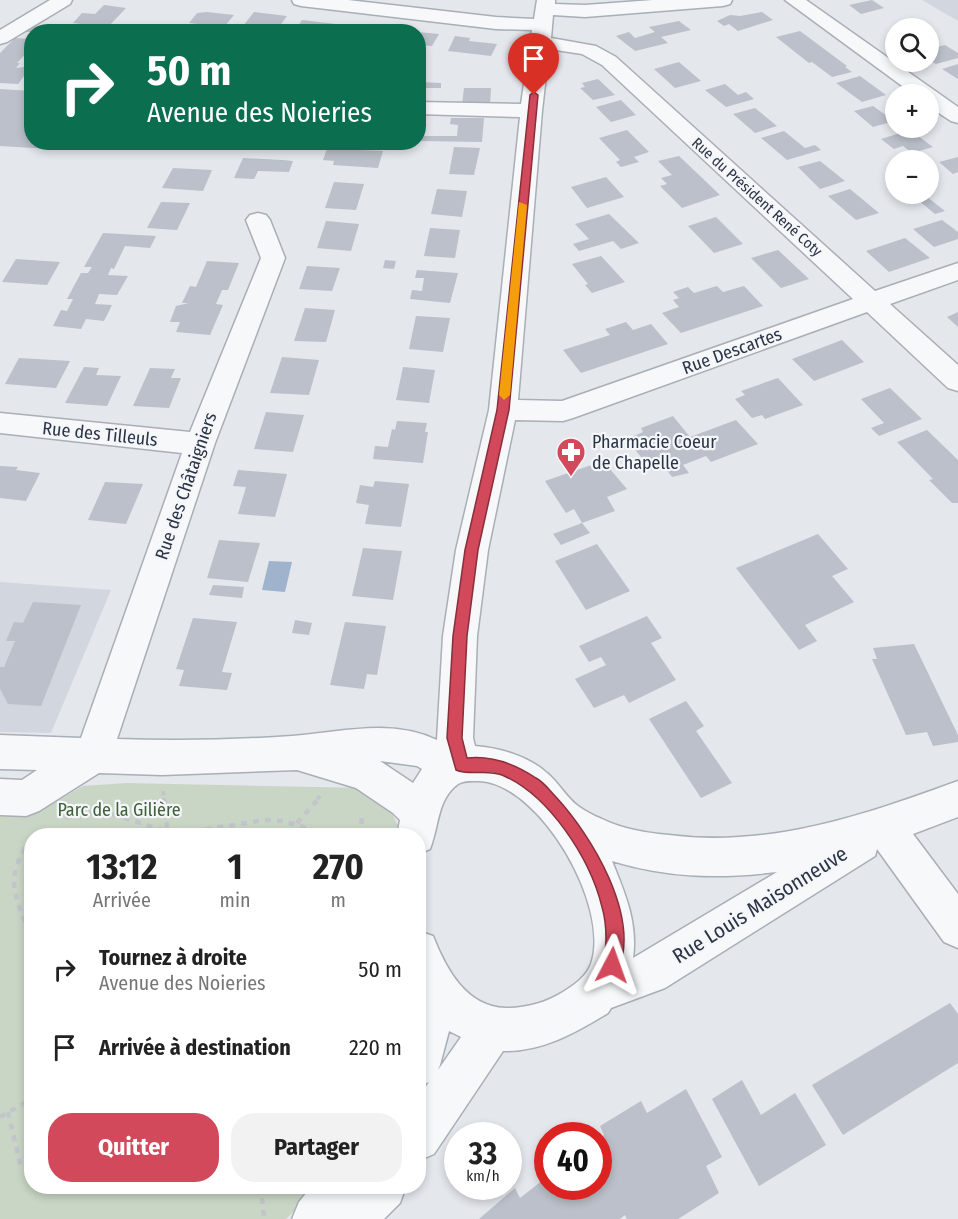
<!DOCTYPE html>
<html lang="fr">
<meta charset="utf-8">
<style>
:root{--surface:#fff;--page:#f2f2f2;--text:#222;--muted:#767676;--accent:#d1495b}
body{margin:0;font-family:"Fira Sans Condensed",sans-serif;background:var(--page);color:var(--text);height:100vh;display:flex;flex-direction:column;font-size:22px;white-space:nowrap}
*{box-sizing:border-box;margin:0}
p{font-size:20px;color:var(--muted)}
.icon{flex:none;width:33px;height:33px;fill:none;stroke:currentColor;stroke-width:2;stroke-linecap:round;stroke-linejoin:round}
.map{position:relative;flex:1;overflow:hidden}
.side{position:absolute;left:24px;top:828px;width:402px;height:366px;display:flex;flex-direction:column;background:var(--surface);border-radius:24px;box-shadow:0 3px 9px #0003}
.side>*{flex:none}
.top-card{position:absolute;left:24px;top:24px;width:402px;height:126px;border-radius:24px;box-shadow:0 3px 9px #0003;background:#0b6e4f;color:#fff;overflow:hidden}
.controls{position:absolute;left:885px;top:18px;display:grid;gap:12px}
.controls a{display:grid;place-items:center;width:54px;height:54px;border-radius:50%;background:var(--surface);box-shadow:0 3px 9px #0003;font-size:30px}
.speed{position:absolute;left:444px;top:1122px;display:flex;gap:12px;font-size:30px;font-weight:700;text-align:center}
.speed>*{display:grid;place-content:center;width:78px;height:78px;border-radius:50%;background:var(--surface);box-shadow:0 3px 9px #0003;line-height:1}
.speed small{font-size:15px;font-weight:400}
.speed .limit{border:9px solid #d22;background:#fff;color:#111}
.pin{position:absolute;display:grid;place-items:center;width:51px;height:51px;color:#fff;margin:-62px -26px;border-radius:50% 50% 50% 0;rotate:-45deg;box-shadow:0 0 6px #0007}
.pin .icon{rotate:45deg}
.me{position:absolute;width:66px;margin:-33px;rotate:4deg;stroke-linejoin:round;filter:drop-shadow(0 0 4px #0008)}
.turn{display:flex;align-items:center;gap:21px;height:126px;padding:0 24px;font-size:27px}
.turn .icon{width:78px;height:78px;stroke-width:2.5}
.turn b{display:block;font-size:42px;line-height:51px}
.eta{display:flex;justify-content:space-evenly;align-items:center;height:102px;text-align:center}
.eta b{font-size:36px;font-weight:700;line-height:42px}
.primary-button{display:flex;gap:12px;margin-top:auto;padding:12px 24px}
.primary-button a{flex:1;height:69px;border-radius:24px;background:var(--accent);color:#fff;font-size:24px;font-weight:700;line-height:69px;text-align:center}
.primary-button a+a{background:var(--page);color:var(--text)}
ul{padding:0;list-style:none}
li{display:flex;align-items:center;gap:18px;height:78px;padding:0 24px}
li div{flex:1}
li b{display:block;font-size:22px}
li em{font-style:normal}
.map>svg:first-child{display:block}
.built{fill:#d2d6de}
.green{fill:#c9d6c5}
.water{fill:#9fb4cc}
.building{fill:#bbc0ca}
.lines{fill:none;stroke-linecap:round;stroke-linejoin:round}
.minor-casing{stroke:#a9aeb7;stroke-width:3}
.path-far1{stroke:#c2c5cb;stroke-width:4;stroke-dasharray:4.5 4.5;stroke-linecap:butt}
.path{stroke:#c2c5cb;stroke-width:4.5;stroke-dasharray:6 6;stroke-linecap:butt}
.minor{fill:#f7f8fa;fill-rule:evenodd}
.route{fill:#d1495b;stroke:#882f3b;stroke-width:1.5}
.slow{fill:#f59e0b}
.labels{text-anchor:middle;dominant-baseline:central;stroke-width:4.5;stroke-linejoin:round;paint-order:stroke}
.far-street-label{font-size:15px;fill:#2b3445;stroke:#f4f6f9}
.street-label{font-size:18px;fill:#2b3445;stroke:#f4f6f9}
.poi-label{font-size:18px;fill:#2b3445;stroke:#f4f6f9;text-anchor:start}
.park-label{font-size:18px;fill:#3f6138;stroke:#f4f6f9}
.near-street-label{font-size:21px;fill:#2b3445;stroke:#f4f6f9}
</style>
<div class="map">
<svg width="958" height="1219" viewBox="0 0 958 1219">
<rect width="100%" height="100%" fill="#e4e7ec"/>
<path class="built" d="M922 0H958V21Z
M0 582 111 590 51 733 0 732Z"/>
<path class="green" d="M127 783 363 788 391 812 403 835 32 836V1186L319 1187 286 1219H0V816L40 811 83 786Z"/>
<path class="water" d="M269 561 292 562 285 592 262 590Z"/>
<path class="building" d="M872 0 884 8 861 14 849 5Z
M104 5 126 8 108 27 73 23 82 13 95 14Z
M207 12 234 15 224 27 189 23 197 13Z
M254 12 287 16 276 31 243 26Z
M762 12 773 20 738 31 729 24 724 26 717 21 730 15 740 16Z
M302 20 336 24 330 32H294Z
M679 21 691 30 661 37 668 43 635 51 616 36 629 32 635 38 655 32 649 27Z
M354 24 387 28 385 32H349Z
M35 26 58 27 54 32H24Z
M800 31 847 66 845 67 852 72 832 77 812 62 809 63 776 37Z
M418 32 439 34 432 46 418 45Z
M455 36 470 38 469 41 497 44 491 56 448 51Z
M15 38 32 39V47L17 63H20L16 68 32 66V73L27 72 18 84 0 83V53Z
M945 45 958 53V58L936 64 928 59V54L935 52 930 49Z
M679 62 701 81 675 88 654 69Z
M958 64V79L942 69Z
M860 76 886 95 862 102 836 83Z
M598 79 615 95 593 100 580 88 585 87 582 83Z
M419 82 441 83V88H418Z
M725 84 738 95 746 92 754 99 726 107 705 90Z
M464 88H491L490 106 462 105Z
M0 89 32 91V142H54L50 149 0 146Z
M621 100 636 115 611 122 596 107Z
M873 106 894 121 873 127 854 111Z
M755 108 777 126 755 133 733 114Z
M451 118H484L482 142 418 141V136H457L458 125 450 124Z
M627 130 649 152 634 157 639 162 621 167 616 162 620 160 599 138Z
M910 130 933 147 912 153 903 146 894 149 881 139Z
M784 131 805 148 815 145 821 150 787 160 761 138Z
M328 146 340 147 339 149 383 151 378 168 333 165 334 161 323 160Z
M454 147 480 148 474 175 449 174Z
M679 156 699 175 720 195 682 208 660 186 667 184 661 178 672 175 658 161Z
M958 157V172L953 174 939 162Z
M243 158 283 160 293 161 289 172 258 171 254 179 234 178Z
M820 161 845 181 820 189 798 167Z
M173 168 212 170 203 191 162 188Z
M606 177 624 197 587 208 571 187Z
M334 182 364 184 356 210 325 208Z
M437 189 467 191 462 217 431 214Z
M850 189 879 213 856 220 828 196Z
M927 197 945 211 935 214 918 200Z
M161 202 190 203 177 230 147 228Z
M609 214 639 243 621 249 613 241 579 251 573 244 589 239 575 224Z
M716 217 743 244 714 253 688 226Z
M942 220 958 232V239L934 247 913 229Z
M326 221 359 224 351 251 317 248Z
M430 228 460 230 455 258 424 256Z
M103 233 156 236 150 248 125 246 114 269 111 268 108 275 128 276 117 295 99 294 95 304 112 305 104 321 86 319 81 329 53 326 61 310 67 311 73 299H67L81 273H88L92 267H84Z
M905 238 930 258 889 272 866 251Z
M778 250 809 279 781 288 751 258Z
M601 256 625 282 592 293 585 285 588 284 572 264Z
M16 259 60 262 47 285 2 282Z
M385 260 396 261 394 269 383 268Z
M207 261 239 263 228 290H222L216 304 223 305 210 335 176 332 180 322H170L176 306 189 303H182L190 286 196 287Z
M307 266 340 268 332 291 299 289Z
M417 270 458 273 450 303 410 299 412 290 422 291 424 278H415Z
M717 286 723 292 744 286 763 306 681 333 662 313 679 307 673 300 679 298 673 292 688 287 694 293Z
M305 308 335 310 326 342 294 341Z
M958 312V327L947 317Z
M416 316 450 318 443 352 409 349Z
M626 322 633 330 651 324 668 344 581 373 563 350 610 335 605 329Z
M842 340 864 362 814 381 792 359Z
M282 357 319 360 309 395 270 393Z
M19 358 70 361 56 388 5 384Z
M84 367 99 368 96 375 121 376 107 406 65 403Z
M403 367 435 370 429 403 396 400Z
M150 368 175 369 171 378H181L169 408 133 406Z
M778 378 803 405 765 419 762 415 752 418 735 399 745 395 741 391Z
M890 388 922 419 879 436 871 428 884 423 861 399Z
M266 412 304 415 293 452 254 449Z
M673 416 690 437 736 420 758 444 711 462 706 456 683 465 689 473 672 477 663 465 651 470 627 439 643 432 641 428Z
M397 421 427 423 425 432H428L423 463 373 459 375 446 388 447 392 429 395 430Z
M927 430 958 460V503H952L929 480 933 479 897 442Z
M603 461 627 489 607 497 615 511 582 523 574 509 566 513 545 481Z
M0 466 18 467 16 470 40 473 26 501 0 498Z
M238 470 287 474 275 517 238 514 246 487 233 486Z
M375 481 409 484 401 527 365 524 369 505 356 503 360 485 373 487Z
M105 482 143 484 126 524 88 520Z
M582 523 590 533 561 545 553 534Z
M818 534 848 569 832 576 854 602 805 625 817 641 799 650 736 568Z
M219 540 260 543 248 582 207 578Z
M597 544 630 591 586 610 555 561Z
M363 548 402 551 393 600 352 596Z
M213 585 244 587 242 598 209 595Z
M33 602 81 605 41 706 8 704 0 689V667H4L15 641H6L14 622 23 623Z
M647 616 662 638 651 643 676 680 629 703 624 695 594 708 575 679 606 665 601 657 589 662 579 646Z
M193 618 237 622 222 672 232 673 227 690 179 686 184 670 176 669Z
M295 620 312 623 309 635 292 633Z
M345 622 386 626 377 675 367 674 364 689 330 685Z
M914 644 958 735V742L933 746 927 732 906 735 872 659H877L873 648Z
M686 701 704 726 696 731 732 783 701 798 649 719Z
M950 1003 958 1014V1063L843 1135 812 1085Z
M742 1080 761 1115 795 1093 826 1145 759 1186 712 1099Z
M686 1089 722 1157 706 1166 719 1193 678 1219H627L625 1215 620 1219H479L515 1188 520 1198 548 1176V1186H598V1138L604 1135 600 1126 641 1101 647 1113Z"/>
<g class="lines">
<g class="minor-casing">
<path id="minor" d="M50 0H72L70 4 7 42 0 44V30Z
M292 0H348L496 17 534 19 537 0H555V4L585 5 653 0H732L730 4 723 6 585 17 553 15 551 38 596 46 616 57 875 291 958 263V280L890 304 958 365V391L948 388 867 312 573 418 563 421 515 420 488 550 477 636 473 738 475 746C500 748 528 756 547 773 558 782 567 798 578 806 585 811 594 816 602 819 622 829 647 833 669 835 769 848 865 815 958 781V817L913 834 958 894V948L944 942 877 849 875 856 665 988 611 1008 608 1013C575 1033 542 1052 503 1051L434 1154 418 1161V1098L429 1082 418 1087V931L433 936C446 969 466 1007 506 1008 527 1008 545 1003 563 992 574 985 586 977 591 964 611 907 541 785 480 781 473 781 464 780 458 784 437 799 439 827 430 849L418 854V836H397L400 820 393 813 356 788 297 770 162 775 99 773 39 811 26 816 0 815V779L22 780 37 770 0 769V735L81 738 182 453 0 433V413L190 432 261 258 246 220 250 215 258 213 266 215 270 220 285 258 215 443 117 739C175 741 234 740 292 736 341 732 391 718 437 740L443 636 456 550 489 410 520 117 418 114V102L521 104 532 30 496 29 301 6 294 4ZM549 49 582 54 602 65 853 299 562 401 518 400 542 111ZM380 761 417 766 422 769 413 783ZM612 861C669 878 717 879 777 872L633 958C638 923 625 893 612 861ZM449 1031 461 1037 438 1070 440 1065Z
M785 0H806L958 107V123L951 121 928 106V94H913Z
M312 1186H406L400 1203 384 1219H292L299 1202Z"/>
</g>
<path class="path-far1" d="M163 791 164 799
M317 799 322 794"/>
<path class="path" d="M164 798 168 836
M65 817 106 812 162 830 190 832 264 820 282 821 301 826 322 836
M297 823 319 798
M361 836 362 812
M32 838C4 875 13 897 32 936
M8 1112 21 1168
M0 1117 32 1099
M261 1186 264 1219"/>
<use href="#minor" class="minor"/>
</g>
<path class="route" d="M534 92 538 95 509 410 478 550 467 636 462 738 467 758C493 755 515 764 536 778 544 782 550 791 556 797 592 836 641 917 618 971L612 974 606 971C602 961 606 950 606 939 606 929 605 917 602 907 590 858 549 795 502 775 487 769 470 776 456 770L447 738 453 636 465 550 497 410 530 95Z"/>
<path class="slow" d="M519 202 527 205 510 395 504 400 499 395Z"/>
<defs>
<g id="pharmacy-pin" transform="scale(1.5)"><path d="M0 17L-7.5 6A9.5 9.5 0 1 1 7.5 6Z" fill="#d1495b" stroke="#f4f6f9"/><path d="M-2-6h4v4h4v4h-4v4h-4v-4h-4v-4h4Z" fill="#fff"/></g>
</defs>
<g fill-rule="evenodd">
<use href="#pharmacy-pin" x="571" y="452"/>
</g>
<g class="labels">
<g class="far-street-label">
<text transform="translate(757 197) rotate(42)">Rue du Président René Coty</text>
</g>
<g class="street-label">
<text transform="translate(732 351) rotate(-20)">Rue Descartes</text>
<text transform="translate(100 434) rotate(6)">Rue des Tilleuls</text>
<text transform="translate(186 486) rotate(-71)">Rue des Châtaigniers</text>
</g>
<g class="poi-label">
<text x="592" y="442">Pharmacie Coeur<tspan x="592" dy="21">de Chapelle</tspan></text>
</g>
<g class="park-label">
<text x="119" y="810">Parc de la Gilière</text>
</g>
<g class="near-street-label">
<text transform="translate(760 905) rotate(-32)">Rue Louis Maisonneuve</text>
</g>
</g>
</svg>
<div class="controls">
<a><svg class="icon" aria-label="search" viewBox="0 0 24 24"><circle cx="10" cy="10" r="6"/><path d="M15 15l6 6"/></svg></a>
<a>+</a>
<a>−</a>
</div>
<div class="speed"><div>33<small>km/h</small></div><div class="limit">40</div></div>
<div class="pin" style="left:534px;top:95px;background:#d93025"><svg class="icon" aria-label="arrive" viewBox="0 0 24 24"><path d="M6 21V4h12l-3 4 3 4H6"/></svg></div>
<svg class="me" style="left:612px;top:965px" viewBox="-20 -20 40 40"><path d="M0-17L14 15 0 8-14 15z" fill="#d1495b" stroke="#fff" stroke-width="4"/></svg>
<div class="top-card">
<div class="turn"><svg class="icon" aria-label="right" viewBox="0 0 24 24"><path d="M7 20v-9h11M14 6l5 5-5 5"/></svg><div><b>50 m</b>Avenue des Noieries</div></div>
</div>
<section class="side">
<div class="eta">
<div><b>13:12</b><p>Arrivée</p></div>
<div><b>1</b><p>min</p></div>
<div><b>270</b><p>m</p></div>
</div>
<ul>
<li><svg class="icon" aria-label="right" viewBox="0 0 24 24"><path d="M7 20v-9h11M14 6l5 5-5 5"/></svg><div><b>Tournez à droite</b><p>Avenue des Noieries</p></div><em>50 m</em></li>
<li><svg class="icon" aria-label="arrive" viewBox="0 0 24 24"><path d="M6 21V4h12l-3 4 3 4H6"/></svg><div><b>Arrivée à destination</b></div><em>220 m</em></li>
</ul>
<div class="primary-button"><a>Quitter</a><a>Partager</a></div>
</section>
</div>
